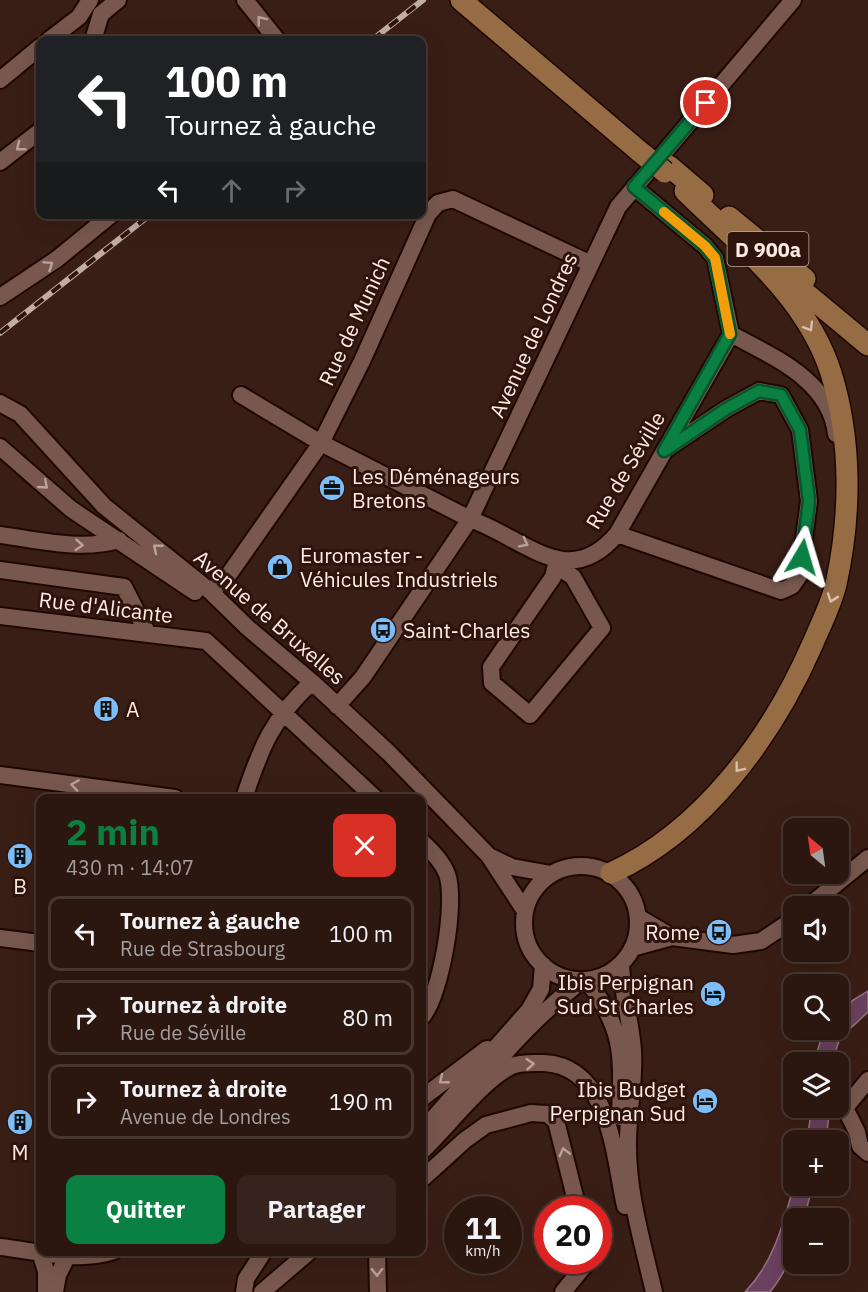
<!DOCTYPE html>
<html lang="fr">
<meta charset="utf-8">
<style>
:root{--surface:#2b1610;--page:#37231e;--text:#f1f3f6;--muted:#a69f9f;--line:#473530;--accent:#0b8043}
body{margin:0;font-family:"IBM Plex Sans",sans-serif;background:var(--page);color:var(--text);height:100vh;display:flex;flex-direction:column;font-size:22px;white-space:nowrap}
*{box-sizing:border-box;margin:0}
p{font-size:20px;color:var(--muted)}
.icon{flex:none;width:33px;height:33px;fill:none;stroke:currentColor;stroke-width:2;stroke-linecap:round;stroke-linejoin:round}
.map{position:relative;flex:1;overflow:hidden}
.side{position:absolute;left:36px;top:794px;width:390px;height:462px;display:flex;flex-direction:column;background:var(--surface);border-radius:12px;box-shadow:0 6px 24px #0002,0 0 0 2px var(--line)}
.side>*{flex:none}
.guide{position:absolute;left:36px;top:36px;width:390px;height:183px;border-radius:12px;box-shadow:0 6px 24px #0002,0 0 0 2px var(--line);background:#202124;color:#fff;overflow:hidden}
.needle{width:39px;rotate:331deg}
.tools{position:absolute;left:783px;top:818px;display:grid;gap:12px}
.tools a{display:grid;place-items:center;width:66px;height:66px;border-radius:12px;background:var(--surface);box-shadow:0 6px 24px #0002,0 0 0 2px var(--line);font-size:30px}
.speed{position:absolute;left:444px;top:1196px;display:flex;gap:12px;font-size:30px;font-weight:700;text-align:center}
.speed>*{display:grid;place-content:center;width:78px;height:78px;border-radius:50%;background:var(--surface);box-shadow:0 6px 24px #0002,0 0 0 2px var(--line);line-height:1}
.speed small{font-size:15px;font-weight:400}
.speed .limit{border:9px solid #d22;background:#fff;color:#111}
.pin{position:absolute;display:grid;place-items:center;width:51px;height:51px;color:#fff;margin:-26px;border:3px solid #fff;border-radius:50%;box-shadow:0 2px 6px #0007}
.me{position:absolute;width:66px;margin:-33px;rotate:7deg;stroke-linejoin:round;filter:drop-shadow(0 0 4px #0008)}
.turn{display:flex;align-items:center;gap:21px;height:126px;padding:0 30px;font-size:27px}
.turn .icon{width:78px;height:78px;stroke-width:2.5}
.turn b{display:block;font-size:42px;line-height:51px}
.lanes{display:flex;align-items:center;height:57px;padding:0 30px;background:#0003;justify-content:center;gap:30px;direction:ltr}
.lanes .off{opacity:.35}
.round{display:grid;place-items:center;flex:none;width:63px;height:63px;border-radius:12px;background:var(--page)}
.head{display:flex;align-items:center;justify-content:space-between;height:102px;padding:0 30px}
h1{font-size:36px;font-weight:700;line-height:45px;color:var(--accent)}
.cta{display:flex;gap:12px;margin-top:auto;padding:12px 30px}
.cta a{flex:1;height:69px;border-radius:12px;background:var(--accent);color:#fff;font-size:24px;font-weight:700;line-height:69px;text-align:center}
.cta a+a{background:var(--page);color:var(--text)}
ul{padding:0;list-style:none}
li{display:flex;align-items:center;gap:18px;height:75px;margin:0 12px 9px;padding:0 18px;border:3px solid var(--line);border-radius:12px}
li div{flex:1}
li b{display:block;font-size:22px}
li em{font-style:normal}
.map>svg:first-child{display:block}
.water{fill:#6a415e;stroke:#967486;stroke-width:1.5}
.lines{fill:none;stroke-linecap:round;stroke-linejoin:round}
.minor-casing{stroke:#1f0702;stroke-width:20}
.major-casing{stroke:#1f0702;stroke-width:24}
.minor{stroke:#78584e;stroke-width:16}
.major{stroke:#966c44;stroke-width:21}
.rail-casing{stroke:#c2ada6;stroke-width:6}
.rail{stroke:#2e140c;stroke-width:4;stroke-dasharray:11;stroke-linecap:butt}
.major-bridge-casing{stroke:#1f0702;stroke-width:24;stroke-linecap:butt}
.major-bridge{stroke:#966c44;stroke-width:21}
.oneway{stroke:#bba29a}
.oneway2{stroke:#dabfad}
.route-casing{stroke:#07532c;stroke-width:15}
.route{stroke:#0b8043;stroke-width:10}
.slow{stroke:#f59e0b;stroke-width:10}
.labels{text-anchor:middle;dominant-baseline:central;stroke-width:6;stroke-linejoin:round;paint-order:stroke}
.shield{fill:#2e140c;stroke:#c0aaa4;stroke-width:1.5}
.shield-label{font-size:20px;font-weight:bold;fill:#feebe5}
.street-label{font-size:21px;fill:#feebe5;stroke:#2e140c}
.poi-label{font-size:21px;fill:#feebe5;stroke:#2e140c;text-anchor:start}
</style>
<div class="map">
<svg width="868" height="1292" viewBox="0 0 868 1292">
<rect width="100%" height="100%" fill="#391e15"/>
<path class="water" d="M868 991V1012L840 1038 832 1062H814L824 1029H838L839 1014 853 1000Z
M812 1107H830L826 1140H807Z
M794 1185H813L804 1218H794C794 1250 790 1267 770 1292H745C774 1262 783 1224 794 1185Z"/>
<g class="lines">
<g class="minor-casing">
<path id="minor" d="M245 0 277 40
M49 40 79 17 90 0
M93 40 101 14 118 0
M0 80 40 47
M0 162 40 131
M0 297 57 259 112 214
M731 334C773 357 830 380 836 434
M241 395 321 443 470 519C526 539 568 592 617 534L731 334 715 258 705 246 634 187
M0 403 20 414 104 506 210 591 248 628 312 682 389 753 489 856 525 911
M0 447 71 509 195 592
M617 534 781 591 792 586 799 576 809 501 800 430 781 395 759 391 726 409 668 448
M0 535C39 540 80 551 119 540
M556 565 573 577 602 628 530 715 492 683 491 667 553 577 557 560
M0 570 124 587 148 634
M210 591 225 580 321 443 362 361 428 214 438 203 453 199 591 264
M0 616 206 641 375 798
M337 706 363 677 470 519 618 207 793 0
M0 775 175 798
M244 798C261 747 272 719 312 682
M422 842C432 851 442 861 447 874 457 902 441 995 422 1017
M489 856 512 867 551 874
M524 923a57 57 0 1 1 114 0a57 57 0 1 1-114 0Z
M809 906 868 858
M638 917 672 937 733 945 761 941 794 919
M0 938 40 943
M632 948 672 937
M621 964C622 994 631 1021 633 1050 635 1082 628 1112 628 1142 627 1192 643 1244 654 1292
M587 980C625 1032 622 1054 620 1117
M868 1080 845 1108 857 1132 860 1146 868 1153
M480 1082C511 1044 544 1009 583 980
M422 1098 487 1049
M422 1131 529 1010 541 989 543 965
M422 1151C446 1129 484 1078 512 1066 521 1062 534 1063 544 1063 610 1066 614 1156 625 1206
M422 1179 465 1140 486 1125 531 1113 547 1114 556 1121 578 1209
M0 1247C37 1251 78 1263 114 1251
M377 1251 378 1292
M40 1252 46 1271V1292
M55 1292 58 1275 68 1255
M244 1292 246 1279 264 1251
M262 1292 310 1251
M563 1292 589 1260"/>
</g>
<g class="major-casing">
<path id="major" d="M461 0 639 151
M669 166 703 195
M729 217 805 279
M785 276 868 345
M611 873C704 831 773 735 813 643 821 624 831 605 836 584 851 516 852 441 831 373 807 297 740 245 685 191"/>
</g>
<use href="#minor" class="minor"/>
<use href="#major" class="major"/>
<g class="rail-casing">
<path id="rail" d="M372 40 423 0
M0 333 151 214"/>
</g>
<use href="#rail" class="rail"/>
<g class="major-bridge-casing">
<path id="major-bridge" d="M639 151 665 172"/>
</g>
<use href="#major-bridge" class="major-bridge"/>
</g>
<defs><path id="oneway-chevron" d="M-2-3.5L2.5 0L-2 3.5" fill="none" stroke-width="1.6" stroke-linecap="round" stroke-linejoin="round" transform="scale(1.5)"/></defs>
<g class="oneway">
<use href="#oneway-chevron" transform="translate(261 20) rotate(-128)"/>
<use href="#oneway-chevron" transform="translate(20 147) rotate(142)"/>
<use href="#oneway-chevron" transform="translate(49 265) rotate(-34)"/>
<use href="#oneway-chevron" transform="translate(44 485) rotate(41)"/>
<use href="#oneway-chevron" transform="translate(524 543) rotate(27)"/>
<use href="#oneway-chevron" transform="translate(79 545) rotate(4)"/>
<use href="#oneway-chevron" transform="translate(157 548) rotate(-141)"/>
<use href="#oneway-chevron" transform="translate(75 785) rotate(-172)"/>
<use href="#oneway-chevron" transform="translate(530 1064) rotate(-4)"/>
<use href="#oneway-chevron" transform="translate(443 1080) rotate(141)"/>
<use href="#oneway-chevron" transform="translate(564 1152) rotate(-104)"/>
<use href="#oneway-chevron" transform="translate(377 1272) rotate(89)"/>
</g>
<g class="oneway2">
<use href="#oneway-chevron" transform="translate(809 327) rotate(59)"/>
<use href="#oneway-chevron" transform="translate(832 598) rotate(109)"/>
<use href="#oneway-chevron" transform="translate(739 768) rotate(128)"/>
</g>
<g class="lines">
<g class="route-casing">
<path id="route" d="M706 103 634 187 705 246 715 258 730 334 664 451 726 409 759 391 781 395 800 430 809 501 802 557"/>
</g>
<use href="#route" class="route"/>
<path class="slow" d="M664 212 705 246 715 258 730 334"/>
</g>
<defs>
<g id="office-disc" transform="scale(1.35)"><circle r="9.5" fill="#7cbef9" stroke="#2e140c"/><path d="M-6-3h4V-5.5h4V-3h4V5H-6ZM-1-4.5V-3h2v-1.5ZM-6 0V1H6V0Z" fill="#111"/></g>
<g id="shop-disc" transform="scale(1.35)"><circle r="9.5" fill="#7cbef9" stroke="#2e140c"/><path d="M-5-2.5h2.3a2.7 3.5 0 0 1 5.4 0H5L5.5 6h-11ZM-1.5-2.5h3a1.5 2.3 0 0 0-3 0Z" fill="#111"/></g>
<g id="bus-disc" transform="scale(1.35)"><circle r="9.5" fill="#7cbef9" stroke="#2e140c"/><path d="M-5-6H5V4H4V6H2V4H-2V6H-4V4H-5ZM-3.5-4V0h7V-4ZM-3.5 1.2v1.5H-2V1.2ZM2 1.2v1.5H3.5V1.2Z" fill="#111"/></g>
<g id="building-disc" transform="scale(1.35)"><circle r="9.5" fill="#7cbef9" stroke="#2e140c"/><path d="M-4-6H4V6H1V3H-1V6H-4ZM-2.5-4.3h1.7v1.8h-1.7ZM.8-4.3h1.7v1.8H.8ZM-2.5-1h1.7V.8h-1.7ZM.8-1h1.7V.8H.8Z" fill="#111"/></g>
<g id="hotel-disc" transform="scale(1.35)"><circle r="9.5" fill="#7cbef9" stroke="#2e140c"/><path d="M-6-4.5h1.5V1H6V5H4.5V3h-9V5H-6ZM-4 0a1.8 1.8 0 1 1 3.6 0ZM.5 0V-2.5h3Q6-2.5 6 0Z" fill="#111"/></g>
</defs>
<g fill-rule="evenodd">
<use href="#office-disc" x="332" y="488"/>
<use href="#shop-disc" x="280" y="567"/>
<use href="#bus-disc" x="383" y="630"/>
<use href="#building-disc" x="106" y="709"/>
<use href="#building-disc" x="20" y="856"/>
<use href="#bus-disc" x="719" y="932"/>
<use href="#hotel-disc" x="713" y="994"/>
<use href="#hotel-disc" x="705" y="1101"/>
<use href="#building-disc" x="20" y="1122"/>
</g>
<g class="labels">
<rect class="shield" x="727.5" y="232" width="81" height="34" rx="4.5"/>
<g class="shield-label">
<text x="768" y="249">D 900a</text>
</g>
<g class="street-label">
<text transform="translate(354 321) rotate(-65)">Rue de Munich</text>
<text transform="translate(533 335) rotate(-65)">Avenue de Londres</text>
<text transform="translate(625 470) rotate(-59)">Rue de Séville</text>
<text transform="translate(106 607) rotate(7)">Rue d'Alicante</text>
<text transform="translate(270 617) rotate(41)">Avenue de Bruxelles</text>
</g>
<g class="poi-label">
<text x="352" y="476">Les Déménageurs<tspan x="352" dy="24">Bretons</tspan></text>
<text x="300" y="555">Euromaster -<tspan x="300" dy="24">Véhicules Industriels</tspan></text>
<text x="403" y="630">Saint-Charles</text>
<text x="126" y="709">A</text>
<text x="20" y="886" text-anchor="middle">B</text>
<text x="700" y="932" text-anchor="end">Rome</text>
<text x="694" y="982" text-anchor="end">Ibis Perpignan<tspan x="694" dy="24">Sud St Charles</tspan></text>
<text x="686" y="1089" text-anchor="end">Ibis Budget<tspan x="686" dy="24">Perpignan Sud</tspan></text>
<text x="20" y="1152" text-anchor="middle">M</text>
</g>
</g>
</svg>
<div class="tools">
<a><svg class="needle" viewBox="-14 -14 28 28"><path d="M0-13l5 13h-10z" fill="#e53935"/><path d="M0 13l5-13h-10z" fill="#a69f9f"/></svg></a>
<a><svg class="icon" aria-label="sound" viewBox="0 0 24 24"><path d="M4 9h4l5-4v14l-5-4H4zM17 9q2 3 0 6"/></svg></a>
<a><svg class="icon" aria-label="search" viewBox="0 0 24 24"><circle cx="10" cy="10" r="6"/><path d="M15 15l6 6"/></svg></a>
<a><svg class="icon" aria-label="layers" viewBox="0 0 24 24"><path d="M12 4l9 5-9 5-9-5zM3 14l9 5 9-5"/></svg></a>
<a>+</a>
<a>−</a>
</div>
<div class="speed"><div>11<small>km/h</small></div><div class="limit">20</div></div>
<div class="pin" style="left:706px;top:103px;background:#d93025"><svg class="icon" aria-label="arrive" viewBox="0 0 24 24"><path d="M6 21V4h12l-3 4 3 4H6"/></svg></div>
<svg class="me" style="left:802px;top:557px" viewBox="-20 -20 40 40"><path d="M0-17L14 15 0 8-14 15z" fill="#0b8043" stroke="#fff" stroke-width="4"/></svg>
<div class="guide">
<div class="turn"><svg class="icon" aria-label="left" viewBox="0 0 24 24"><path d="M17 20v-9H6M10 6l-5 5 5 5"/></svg><div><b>100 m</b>Tournez à gauche</div></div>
<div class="lanes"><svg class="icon" aria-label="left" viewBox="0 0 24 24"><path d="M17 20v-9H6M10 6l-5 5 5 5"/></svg><svg class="icon off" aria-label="ahead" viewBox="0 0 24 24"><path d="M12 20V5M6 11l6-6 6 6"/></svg><svg class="icon off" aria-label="right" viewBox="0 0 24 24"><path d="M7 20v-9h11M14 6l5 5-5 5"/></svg></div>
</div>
<section class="side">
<div class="head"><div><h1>2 min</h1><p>430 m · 14:07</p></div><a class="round" style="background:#d93025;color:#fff"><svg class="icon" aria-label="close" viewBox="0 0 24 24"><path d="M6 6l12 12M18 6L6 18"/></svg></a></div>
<ul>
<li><svg class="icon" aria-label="left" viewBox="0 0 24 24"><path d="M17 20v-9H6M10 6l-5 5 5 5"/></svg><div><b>Tournez à gauche</b><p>Rue de Strasbourg</p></div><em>100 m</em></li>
<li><svg class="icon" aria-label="right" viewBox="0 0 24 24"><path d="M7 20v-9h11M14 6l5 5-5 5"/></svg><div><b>Tournez à droite</b><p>Rue de Séville</p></div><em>80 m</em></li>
<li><svg class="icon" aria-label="right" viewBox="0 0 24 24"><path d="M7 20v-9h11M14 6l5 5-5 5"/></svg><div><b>Tournez à droite</b><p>Avenue de Londres</p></div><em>190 m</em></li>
</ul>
<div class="cta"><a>Quitter</a><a>Partager</a></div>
</section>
</div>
